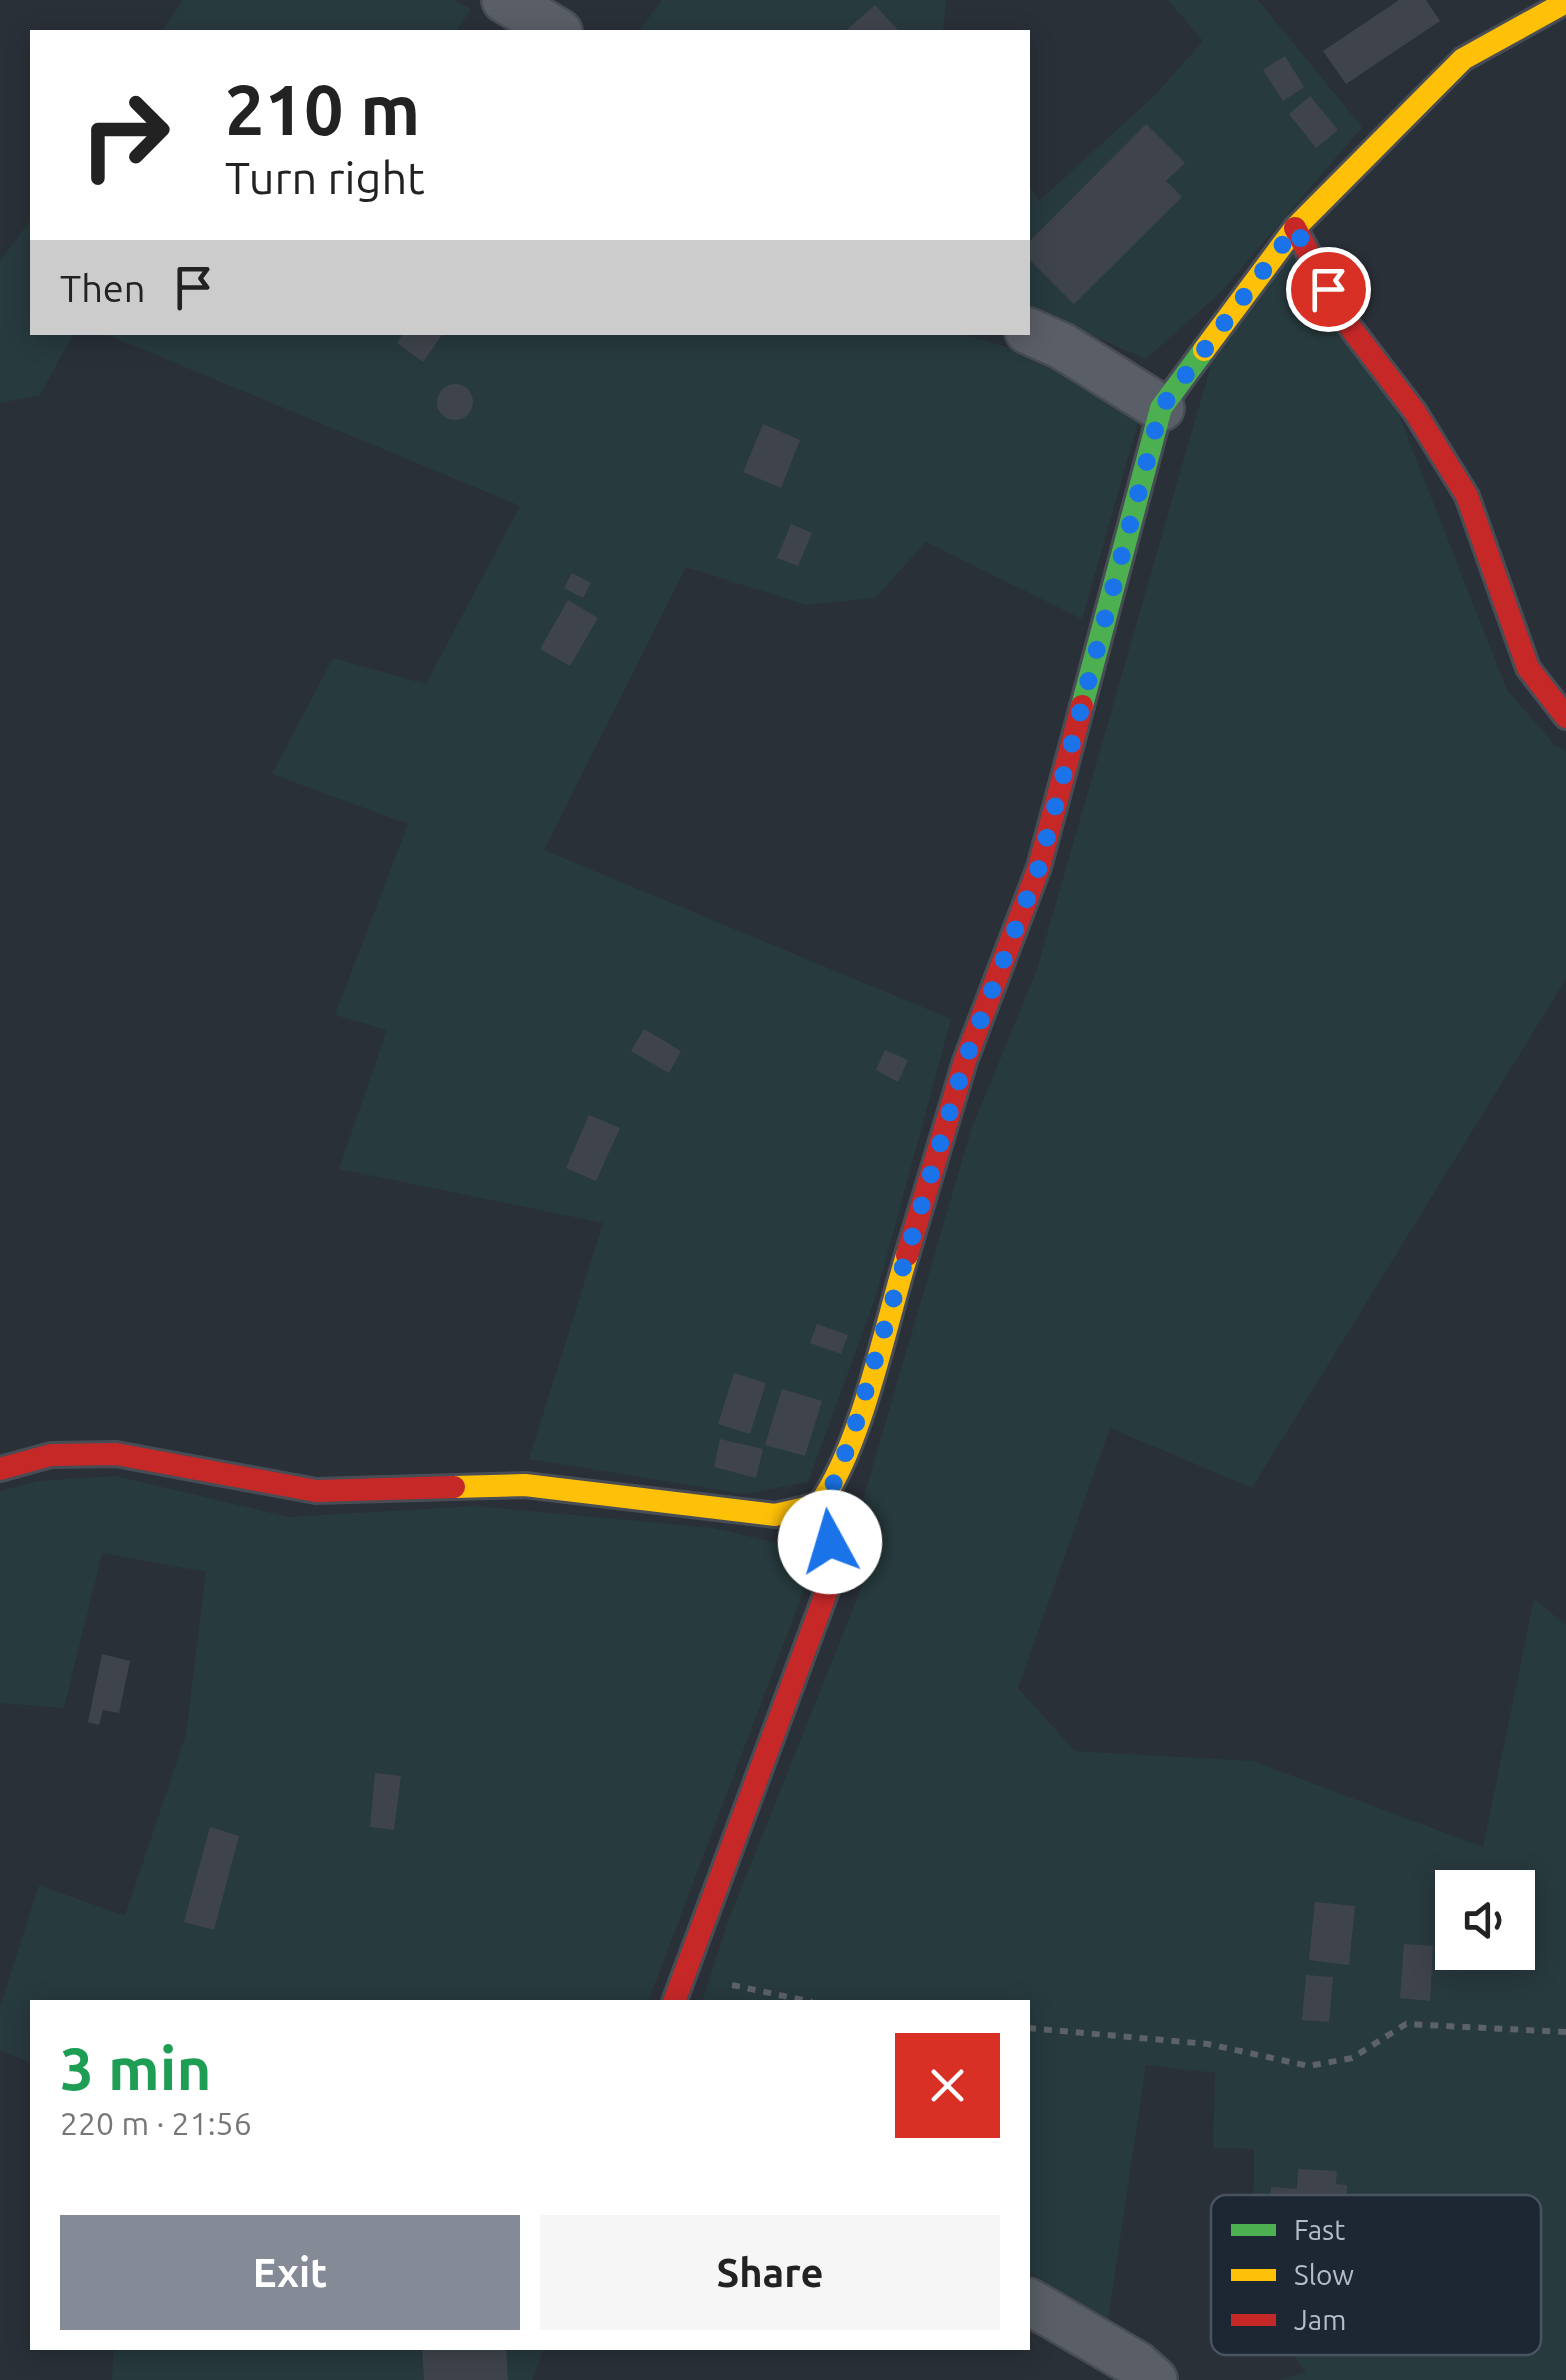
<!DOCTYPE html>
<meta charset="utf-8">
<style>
:root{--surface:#fff;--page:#f6f6f6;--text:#222;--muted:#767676;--accent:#848b96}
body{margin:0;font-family:Ubuntu,sans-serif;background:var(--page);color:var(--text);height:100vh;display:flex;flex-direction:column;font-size:38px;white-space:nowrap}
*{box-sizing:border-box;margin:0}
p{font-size:32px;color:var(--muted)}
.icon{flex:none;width:55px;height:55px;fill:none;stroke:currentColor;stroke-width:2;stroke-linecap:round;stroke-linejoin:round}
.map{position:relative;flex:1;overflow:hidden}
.panel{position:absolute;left:30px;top:2000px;width:1000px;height:350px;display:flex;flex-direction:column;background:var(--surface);border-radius:0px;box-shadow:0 5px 25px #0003}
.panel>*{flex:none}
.top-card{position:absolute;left:30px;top:30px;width:1000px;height:305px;border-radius:0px;box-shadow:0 5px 25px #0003;background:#fff;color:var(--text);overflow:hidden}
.tools{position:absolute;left:1435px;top:1870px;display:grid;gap:20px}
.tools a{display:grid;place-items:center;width:100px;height:100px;border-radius:0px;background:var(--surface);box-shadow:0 5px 25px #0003;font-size:50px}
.pin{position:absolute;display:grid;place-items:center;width:85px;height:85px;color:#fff;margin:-42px;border:5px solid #fff;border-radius:50%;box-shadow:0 2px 10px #0007}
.me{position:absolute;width:110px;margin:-55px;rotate:354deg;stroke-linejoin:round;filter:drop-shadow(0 0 8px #0008)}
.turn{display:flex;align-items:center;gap:35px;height:210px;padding:0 30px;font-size:45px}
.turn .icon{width:130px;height:130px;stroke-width:2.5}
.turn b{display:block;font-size:70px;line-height:85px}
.then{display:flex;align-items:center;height:95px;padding:0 30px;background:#0003;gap:20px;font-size:38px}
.round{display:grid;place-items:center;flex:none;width:105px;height:105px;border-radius:0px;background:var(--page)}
.headline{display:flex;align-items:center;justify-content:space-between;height:170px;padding:0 30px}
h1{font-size:60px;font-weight:700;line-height:75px;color:#1e9e55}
.primary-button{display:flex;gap:20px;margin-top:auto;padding:20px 30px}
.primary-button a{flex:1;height:115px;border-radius:0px;background:var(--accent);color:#fff;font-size:40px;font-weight:700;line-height:115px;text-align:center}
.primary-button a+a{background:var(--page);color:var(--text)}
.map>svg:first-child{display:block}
.green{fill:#273a3e;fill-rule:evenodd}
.building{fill:#3f444c}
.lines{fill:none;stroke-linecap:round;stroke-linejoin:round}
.street-casing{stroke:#484c55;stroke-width:50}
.fast-casing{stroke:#484c55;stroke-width:28}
.slow-casing{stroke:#484c55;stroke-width:28}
.jam-casing{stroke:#484c55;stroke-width:28}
.path{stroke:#5c6268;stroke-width:6;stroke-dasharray:8 8;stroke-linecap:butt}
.street{stroke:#5a5e66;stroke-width:45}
.fast{stroke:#4caf50;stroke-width:22}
.slow{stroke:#ffc107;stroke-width:22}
.jam{stroke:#c62828;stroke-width:22}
.route{stroke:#1a73e8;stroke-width:18;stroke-dasharray:0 32.4}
.key{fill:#1d2633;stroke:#4a5360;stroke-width:2.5}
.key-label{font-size:28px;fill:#b4bcc9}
</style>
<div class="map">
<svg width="1566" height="2380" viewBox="0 0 1566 2380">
<rect width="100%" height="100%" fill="#2a3038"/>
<path class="green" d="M183 0H453L471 9 456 32H161Z
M662 0H946L943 32H638Z
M1168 0H1258L1362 127 1221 292 1146 359 1028 308V185L1039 201 1155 95 1203 41Z
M32 218V332L74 333 40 395 0 403V261Z
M1292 253 1398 413 1507 690 1556 746 1566 751V979L1252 1488 1110 1428 1018 1688 1075 1751 1253 1761 1483 1847 1534 1599 1566 1625V2380H1279L1306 2372 1253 2301 1254 2149 1213 2148 1215 2073 1146 2065 1108 2320 1028 2271V2002H702L728 1921 862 1586 857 1520 971 1130 1037 969 1211 365ZM1452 1888H1518V1952H1452Z
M103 333H954L1036 354 1140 415 1082 619 926 542 875 598 806 605 686 567 544 850 951 1019 876 1296 808 1482 744 1494 529 1459 603 1223 339 1169 387 1030 335 1015 408 824 272 774 333 658 426 684 520 506Z
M116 1476 288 1517 476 1506 714 1528 801 1549 805 1587 648 2002H32V2064L0 2050V2007L39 1885 125 1916 186 1734 206 1572 102 1553 64 1708 0 1703V1491L38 1481Z
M114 2348H544L532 2380H112Z"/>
<path class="building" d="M1399 0H1426L1440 21 1346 84 1323 51Z
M875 5 900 32H844Z
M1285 56 1304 87 1283 101 1263 70Z
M1310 96 1338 130 1316 148 1289 114Z
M1146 124 1185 163 1166 181 1182 197 1074 304 1028 258V243Z
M404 332H444L423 362 397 343Z
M437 402a18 18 0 1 1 36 0a18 18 0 1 1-36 0Z
M763 424 800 440 781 488 743 472Z
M791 524 812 533 798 566 777 558Z
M572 573 591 583 583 598 564 588Z
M568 600 598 618 570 666 540 649Z
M644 1029 681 1051 669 1073 631 1051Z
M885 1050 908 1060 898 1082 876 1070Z
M589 1115 620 1128 596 1181 566 1168Z
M817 1324 848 1335 841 1354 810 1343Z
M734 1373 766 1383 750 1434 718 1424Z
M782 1389 822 1401 805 1456 765 1445Z
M720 1439 763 1449 756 1478 714 1467Z
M102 1654 130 1661 119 1713 103 1710 99 1725 88 1722Z
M375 1773 401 1776 394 1830 370 1827Z
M210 1827 239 1836 214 1930 184 1922Z
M1315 1902 1355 1906 1349 1965 1309 1960Z
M1404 1944 1433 1946 1430 2001 1400 1998Z
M1306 1975 1333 1977 1329 2022 1302 2020Z
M1298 2169 1337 2171 1336 2184 1347 2185 1345 2225 1333 2224V2240L1299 2239 1300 2226 1269 2224 1271 2187 1297 2189Z
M422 2348H506L508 2380H424Z"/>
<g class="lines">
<g class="street-casing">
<path id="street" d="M505 0 559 32
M1028 331 1062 346 1161 408
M1028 2301 1136 2364 1154 2380"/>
</g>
<g class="fast-casing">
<path id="fast" d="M1082 706 1161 408 1204 350"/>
</g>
<g class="slow-casing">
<path id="slow" d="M1204 350 1295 228 1463 59 1566 2
M454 1487 525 1485 775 1515 819 1505C863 1443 884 1329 907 1255"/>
</g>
<g class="jam-casing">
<path id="jam" d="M1295 228 1344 319 1415 412 1467 496 1528 668 1566 717
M907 1255 965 1061 1039 867 1082 706
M0 1469 51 1455 116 1454 316 1491 454 1487
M674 2002 829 1585 830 1542 819 1505"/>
</g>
<path class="path" d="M732 1985 812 2002
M1028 2028 1208 2044 1309 2066 1352 2058 1406 2024 1566 2032"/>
<use href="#street" class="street"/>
<use href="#fast" class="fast"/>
<use href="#slow" class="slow"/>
<use href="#jam" class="jam"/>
</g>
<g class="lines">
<path class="route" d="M830 1542 819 1505 833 1485 853 1433 965 1061 1039 867 1161 408 1295 228 1328 289"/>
</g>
<rect x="1211" y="2195" width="330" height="160" rx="15" class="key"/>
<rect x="1231" y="2224" width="45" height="12" fill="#4caf50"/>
<rect x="1231" y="2269" width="45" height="12" fill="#ffc107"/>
<rect x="1231" y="2314" width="45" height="12" fill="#c62828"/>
<g class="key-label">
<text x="1294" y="2240">Fast</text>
<text x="1294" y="2285">Slow</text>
<text x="1294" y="2330">Jam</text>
</g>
</svg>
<div class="tools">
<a><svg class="icon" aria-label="sound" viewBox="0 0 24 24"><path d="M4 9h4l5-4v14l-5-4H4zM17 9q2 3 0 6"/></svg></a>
</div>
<div class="pin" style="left:1328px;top:289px;background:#d93025"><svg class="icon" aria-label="arrive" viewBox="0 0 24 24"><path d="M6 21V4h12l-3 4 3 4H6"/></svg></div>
<svg class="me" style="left:830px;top:1542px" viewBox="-20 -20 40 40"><circle r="19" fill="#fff"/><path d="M0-13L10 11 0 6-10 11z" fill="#1a73e8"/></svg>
<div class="top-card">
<div class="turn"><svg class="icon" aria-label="right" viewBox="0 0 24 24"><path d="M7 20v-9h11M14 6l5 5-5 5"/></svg><div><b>210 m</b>Turn right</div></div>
<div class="then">Then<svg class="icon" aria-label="arrive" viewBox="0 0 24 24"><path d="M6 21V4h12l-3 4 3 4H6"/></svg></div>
</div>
<section class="panel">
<div class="headline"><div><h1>3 min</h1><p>220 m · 21:56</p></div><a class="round" style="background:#d93025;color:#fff"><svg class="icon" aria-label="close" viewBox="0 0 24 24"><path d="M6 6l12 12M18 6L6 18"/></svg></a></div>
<div class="primary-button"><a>Exit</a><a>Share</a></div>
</section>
</div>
